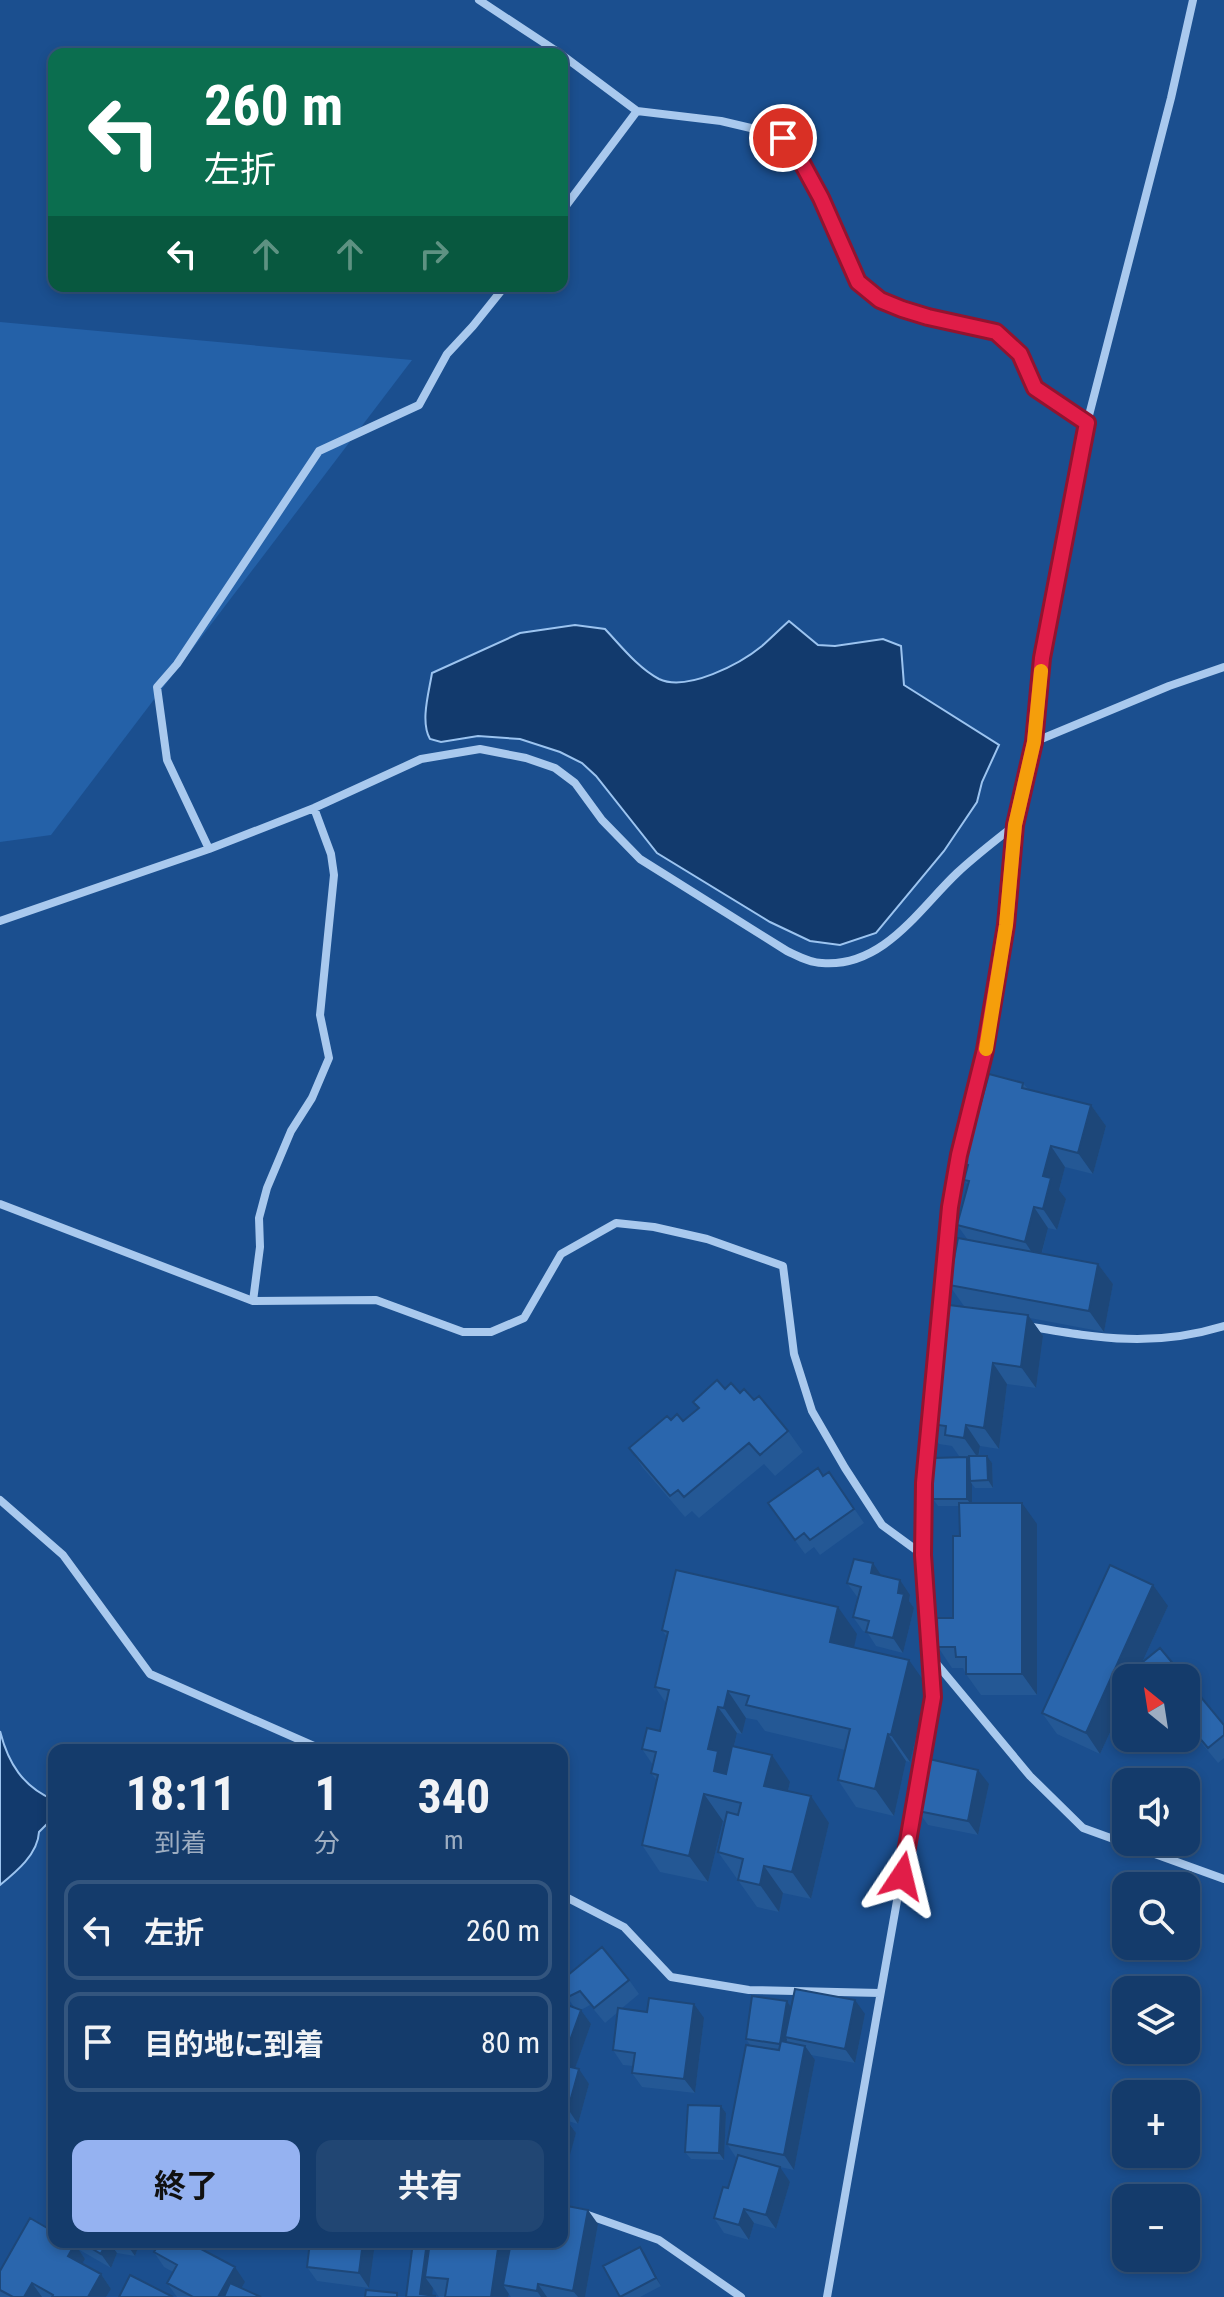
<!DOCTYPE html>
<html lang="ja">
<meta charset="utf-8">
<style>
:root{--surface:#143b6b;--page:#214673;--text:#f1f3f6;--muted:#9dadc1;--line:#33557e;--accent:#95b2f1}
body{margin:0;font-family:"Roboto Condensed","Noto Sans JP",sans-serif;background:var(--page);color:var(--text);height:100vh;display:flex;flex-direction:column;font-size:30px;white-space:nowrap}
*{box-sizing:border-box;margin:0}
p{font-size:26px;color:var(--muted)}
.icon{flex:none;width:44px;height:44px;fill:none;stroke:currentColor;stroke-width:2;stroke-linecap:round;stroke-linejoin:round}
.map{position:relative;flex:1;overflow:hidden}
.details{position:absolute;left:48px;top:1744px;width:520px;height:504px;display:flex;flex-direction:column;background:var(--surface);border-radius:16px;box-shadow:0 4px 12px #0003,0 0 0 2px var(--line)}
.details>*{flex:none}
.banner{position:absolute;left:48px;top:48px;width:520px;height:244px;border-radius:16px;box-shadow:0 4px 12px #0003,0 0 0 2px var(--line);background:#0b6e4f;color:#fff;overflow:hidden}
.needle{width:52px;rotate:330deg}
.buttons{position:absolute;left:1112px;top:1664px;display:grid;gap:16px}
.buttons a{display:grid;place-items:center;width:88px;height:88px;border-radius:16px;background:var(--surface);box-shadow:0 4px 12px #0003,0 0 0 2px var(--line);font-size:40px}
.pin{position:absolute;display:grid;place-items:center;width:68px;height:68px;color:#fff;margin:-34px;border:4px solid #fff;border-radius:50%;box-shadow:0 2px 8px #0007}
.me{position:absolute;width:88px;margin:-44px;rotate:10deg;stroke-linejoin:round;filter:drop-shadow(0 0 6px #0008)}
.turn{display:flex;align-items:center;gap:28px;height:168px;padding:0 24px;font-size:36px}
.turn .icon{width:104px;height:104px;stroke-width:2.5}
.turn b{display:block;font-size:56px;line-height:68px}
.lanes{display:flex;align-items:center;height:76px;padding:0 24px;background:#0003;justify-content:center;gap:40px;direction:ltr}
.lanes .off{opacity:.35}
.eta{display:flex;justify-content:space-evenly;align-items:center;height:136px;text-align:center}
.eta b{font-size:48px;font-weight:700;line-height:56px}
.cta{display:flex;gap:16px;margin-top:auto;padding:16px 24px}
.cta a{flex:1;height:92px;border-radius:16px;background:var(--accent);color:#111;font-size:32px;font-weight:700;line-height:92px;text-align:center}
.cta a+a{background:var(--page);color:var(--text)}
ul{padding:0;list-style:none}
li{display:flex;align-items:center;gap:24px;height:100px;margin:0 16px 12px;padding:0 8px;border:4px solid var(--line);border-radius:16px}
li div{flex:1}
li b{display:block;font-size:30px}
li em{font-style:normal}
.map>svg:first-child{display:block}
.green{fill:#2461a8}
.water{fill:#123a6d;stroke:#9cc4f0;stroke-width:2}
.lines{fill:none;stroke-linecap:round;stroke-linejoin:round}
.street{stroke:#a9c9ee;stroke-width:8}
.wall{fill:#245895}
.shaded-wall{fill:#1d4779}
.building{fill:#2a66ad;stroke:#1d4779;stroke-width:2}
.route-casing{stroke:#92132f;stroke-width:20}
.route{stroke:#e11d48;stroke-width:14}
.slow{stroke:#f59e0b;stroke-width:14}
</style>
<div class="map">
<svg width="1224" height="2297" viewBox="0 0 1224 2297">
<rect width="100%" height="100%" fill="#1b4f8f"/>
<path class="green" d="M0 322 412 360 51 835 0 842Z"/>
<path class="water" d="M789 621 818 645 835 646 883 639 901 646 904 685 999 745 982 782 977 802 944 851 876 933 840 945 810 941 770 922 657 853 596 776 582 763 560 752 520 739 478 736 441 742 430 739C420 722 429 692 432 673L520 633 575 625 605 629C621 646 638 668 659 679 687 692 740 664 762 646 771 638 780 629 789 621Z
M0 1731C8 1763 23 1787 54 1800V1803L49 1822 39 1832C38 1854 16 1872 0 1885Z"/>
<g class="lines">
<path class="street" d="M479 0 561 54
M562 55 637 111 721 121 755 129 783 138 802 163 821 198 858 282 880 300 902 309 928 317 996 332 1020 354 1035 388 1087 423
M562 211 637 111
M1034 742 1169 686 1224 667
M209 849 167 760 157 687 177 664 319 451 419 405 447 354 473 326 505 286
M0 921 209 849 314 808 421 759 480 749 526 758 555 768 575 783 602 820 640 859 787 951C798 956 810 963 822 963 883 968 919 909 957 873 975 856 996 840 1015 825
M0 1204 253 1301 376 1300 463 1332H491L524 1318 561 1254 616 1223 654 1227 707 1239 783 1266 794 1354 812 1411 845 1468 882 1525 923 1555
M253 1301 260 1247 259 1218 267 1188 291 1131 312 1098 329 1058 320 1015 334 875 331 854 314 808
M1026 1326C1098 1338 1152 1348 1224 1326
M936 1342 950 1207 959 1155 985 1050 1006 925 1015 825 1034 742 1042 658 1087 423 1171 98 1193 0
M0 1500 63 1555 150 1674 323 1750
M931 1657 1030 1776 1083 1828 1224 1879
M562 1895 624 1927 671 1977 749 1990 880 1993
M585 2214 659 2240 741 2297
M827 2297 933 1697 923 1555 924 1483 929 1420"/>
</g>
<path class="wall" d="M1023 1083 1028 1089 1091 1105 1106 1126 1093 1174 1065 1167 1059 1190 1066 1199 1057 1230 1048 1228 1042 1253 1098 1264 1113 1284 1104 1332 1030 1318 1043 1336 1036 1388 1007 1384 999 1449 980 1446 979 1456H987L992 1463 993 1488H975L972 1484V1503L1037 1524V1695H981L966 1674 963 1668H952L938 1647 953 1618 960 1536 959 1506H938L933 1499 969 1461V1457L959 1456 952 1446 939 1444 924 1423 964 1306 949 1285 968 1240 957 1225 968 1185 964 1180 967 1171 961 1163 978 1113Z
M725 1389 740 1393 754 1400 788 1431 803 1452 775 1476 764 1464 699 1518 692 1511 685 1517 643 1468 629 1448 671 1420 683 1421 698 1408 693 1402Z
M829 1472 864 1523 820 1555 814 1547 805 1554 768 1503Z
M882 1576 910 1595 909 1601 914 1608 903 1653 876 1646 867 1632 863 1631 853 1617 858 1598 847 1583Z
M1168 1606 1142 1663 1185 1678H1148L1140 1667 1135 1678H1126V1698L1100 1754 1057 1734 1042 1713Z
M662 1630 857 1634 853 1648 928 1687 910 1762 906 1761 894 1816 856 1807 838 1780 845 1750 765 1731 757 1720 746 1718 742 1734 737 1733 734 1747 790 1782 788 1791 829 1823 811 1899 783 1893 779 1912 757 1907 718 1852 725 1822 723 1821 708 1882 660 1872 642 1845 657 1781 651 1773 653 1765 642 1749 660 1731 666 1703 655 1687 667 1637Z
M1186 1679 1224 1725V1758L1218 1763 1186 1724Z
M989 1784 978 1835 928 1825 918 1811Z
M629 1980 639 1994 621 2009 704 2018 695 2093 642 2087 632 2073 633 2066 623 2065 613 2050 618 2012 605 2023 590 2005 581 2010 591 2024 575 2068 589 2084 578 2124 568 2121 576 2133 562 2180V2003L575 2008 562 1991Z
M787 2001 791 2008 865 2014 855 2063 811 2055 815 2060 794 2170 775 2166 790 2182 776 2229 754 2223 749 2240 724 2233 714 2218 728 2188 737 2159 727 2144 750 2045 746 2039Z
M721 2106 726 2113 724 2160 691 2159 685 2152Z
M598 2224 585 2297H511L509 2294 508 2297H439L433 2288 432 2295 436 2297H406L413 2242Z
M54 2242H140L135 2256 117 2253 111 2268 78 2249 85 2259 82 2264 101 2274 111 2289 106 2297H0V2271Z
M310 2242H374L375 2243 369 2288 317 2281 307 2267Z
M640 2247 661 2286 640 2297H620Z
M154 2252 245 2282 241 2288 261 2297H177L167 2283 173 2272 164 2267Z"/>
<path class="shaded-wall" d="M1091 1105 1106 1126 1093 1174 1078 1153Z
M1051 1146 1065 1167 1059 1190 1066 1199 1057 1230 1043 1209V1176Z
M1034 1207 1048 1228 1039 1263 1025 1242Z
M1098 1264 1113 1284 1104 1332 1089 1311Z
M1028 1315 1043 1336 1036 1388 1021 1367Z
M993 1363 1007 1384 999 1449 984 1428Z
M966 1425 980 1446 978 1458 964 1438Z
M987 1456 992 1463 993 1488 988 1480Z
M967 1457 972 1465 970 1481 972 1484V1506L967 1499Z
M1022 1503 1037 1524V1695L1022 1674Z
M873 1563 883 1578 871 1573Z
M900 1580 910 1595 909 1601 914 1608 903 1653 893 1638Z
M1153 1585 1168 1606 1135 1678H1126V1698L1100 1754 1086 1733Z
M838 1607 857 1634 849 1669 830 1642Z
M909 1660 928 1687 910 1762 891 1735Z
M728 1691 746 1718 742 1734 724 1708Z
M718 1707 737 1733 729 1767 737 1778 714 1771 708 1749Z
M888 1734 906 1761 894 1816 875 1789Z
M772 1755 790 1782 783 1812 764 1786Z
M978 1770 989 1784 978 1835 968 1821Z
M704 1794 723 1821 708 1882 689 1856Z
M811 1796 829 1823 811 1899 792 1872Z
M764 1866 783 1893 779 1912 760 1885Z
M855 2000 865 2014 855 2063 845 2049Z
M787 2001 792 2009 785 2037 787 2039 785 2052 780 2044Z
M694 2004 704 2018 695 2093 684 2079Z
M581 2010 591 2024 573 2074 563 2060Z
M805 2046 815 2060 794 2170 784 2155Z
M579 2069 589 2084 578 2124 568 2109Z
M721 2106 726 2113 724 2160 719 2153Z
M566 2119 576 2133 563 2180 562 2133Z
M780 2167 790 2182 776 2229 766 2215Z
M744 2209 754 2223 749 2240 739 2225Z
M588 2210 598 2224 585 2297H578L573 2291Z
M106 2242H109L117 2253 111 2268 101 2254Z
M125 2242H140L135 2256Z
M363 2242H374L375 2243 369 2288 359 2273Z
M427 2242H431L425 2277 433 2288 432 2297 420 2294Z
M499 2242H516L503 2285 509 2294 508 2297H491Z
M75 2244 85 2259 78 2271 68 2256Z
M640 2247 645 2254 661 2286 656 2278Z
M235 2267 245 2282 236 2297H218Z
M101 2274 111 2289 106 2297H88Z
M32 2283 42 2297H24Z
M538 2284 547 2297H541L537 2291Z"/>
<path class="building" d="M989 1074 1023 1083 1022 1088 1091 1105 1078 1153 1051 1146 1043 1176 1051 1178 1043 1209 1034 1207 1025 1242 957 1225 969 1181 964 1180 968 1165 961 1163 975 1113H978Z
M958 1238 1098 1264 1089 1311 949 1285Z
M941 1304 1028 1315 1021 1367 993 1363 984 1428 966 1425 964 1438 945 1435 946 1426 924 1423Z
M717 1380 725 1389 731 1383 740 1393 744 1389 754 1400 759 1396 788 1431 760 1455 749 1443 684 1497 678 1490 670 1496 629 1448 667 1416 671 1420 677 1414 683 1421 699 1408 693 1402Z
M969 1456H987L988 1480 970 1481Z
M967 1457V1499H933V1458Z
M818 1468 823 1476 829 1472 854 1509 810 1540 804 1533 795 1540 768 1503Z
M959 1503H1022V1674H966V1657H956L955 1647H938L937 1618H953V1536H960Z
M854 1559 873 1563 871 1573 900 1580 898 1593 904 1594 893 1638 866 1632 869 1621 853 1617 861 1587 847 1583Z
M1110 1565 1153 1585 1086 1733 1042 1713Z
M676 1570 838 1607 830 1642 909 1660 891 1735 888 1734 875 1789 838 1780 850 1729 746 1705 749 1696 728 1691 724 1708 718 1707 708 1749 718 1751 714 1771 726 1774 732 1746 772 1755 764 1786 811 1796 792 1872 764 1866 760 1885 738 1880 743 1859 718 1852 727 1812 738 1815 741 1803 704 1794 689 1856 642 1845 658 1775 651 1773 656 1752 642 1749 647 1728 660 1731 669 1690 655 1687 668 1632 662 1630Z
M1160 1648 1185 1678H1150L1139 1665Z
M1186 1679 1224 1725V1735L1208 1748 1186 1722Z
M929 1759 978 1770 968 1821 918 1811Z
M602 1947 629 1980 594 2008 580 1991 568 1997 562 1990V1980Z
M795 1989 855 2000 845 2049 785 2037Z
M752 1996 787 2001 780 2044 746 2039Z
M649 1998 694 2004 684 2079 632 2073 635 2053 613 2050 618 2008 647 2012Z
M562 2003 581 2010 563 2060H562Z
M781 2041 805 2046 784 2155 727 2144 746 2045 779 2050Z
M562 2065 579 2069 568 2109 562 2108Z
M688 2105 721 2106 719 2153 685 2152Z
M562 2117 566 2119 562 2133Z
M738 2155 780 2167 766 2215 744 2209 739 2225 714 2218 723 2187 728 2188Z
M54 2191V2211L48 2209Z
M562 2205 588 2210 573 2291 538 2284 537 2291 503 2285 511 2242H562Z
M30 2218 54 2232V2242H71L75 2244 68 2256 101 2274 88 2297H52L53 2295 32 2283 24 2297H13L0 2290V2271Z
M81 2242H106L101 2254Z
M160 2242H188L235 2267 218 2297H193L167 2283 177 2265 154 2252Z
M310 2242H363L359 2273 307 2267Z
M413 2242H427L420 2294 435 2296V2297H406Z
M430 2242H499L491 2297H445L448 2279 425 2277Z
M640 2247 656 2278 620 2297 603 2266Z
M130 2275 173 2297H119Z
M230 2283 261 2297H224Z
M366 2290 397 2293V2297H365Z"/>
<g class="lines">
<g class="route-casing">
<path id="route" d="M783 138 802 163 821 198 858 282 880 300 902 309 928 317 996 332 1020 354 1035 388 1087 423 1042 658 1034 742 1015 825 1006 925 985 1050 959 1155 950 1207 924 1483 923 1555 933 1697 902 1876"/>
</g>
<use href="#route" class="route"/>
<path class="slow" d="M986 1049 1006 925 1015 825 1034 742 1041 671"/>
</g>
</svg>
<div class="buttons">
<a><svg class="needle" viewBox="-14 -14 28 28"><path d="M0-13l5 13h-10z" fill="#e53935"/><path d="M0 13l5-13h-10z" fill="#9dadc1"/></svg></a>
<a><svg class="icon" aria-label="sound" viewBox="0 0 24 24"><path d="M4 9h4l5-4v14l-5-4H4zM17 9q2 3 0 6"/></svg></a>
<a><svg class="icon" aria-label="search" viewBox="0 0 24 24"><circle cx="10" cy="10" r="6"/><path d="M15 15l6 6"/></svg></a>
<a><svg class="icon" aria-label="layers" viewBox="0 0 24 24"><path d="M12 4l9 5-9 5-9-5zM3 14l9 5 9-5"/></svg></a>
<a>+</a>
<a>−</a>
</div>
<div class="pin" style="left:783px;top:138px;background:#d93025"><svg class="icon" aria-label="arrive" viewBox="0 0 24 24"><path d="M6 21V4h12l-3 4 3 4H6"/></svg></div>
<svg class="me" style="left:902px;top:1876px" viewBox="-20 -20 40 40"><path d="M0-17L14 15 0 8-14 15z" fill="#e11d48" stroke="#fff" stroke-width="4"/></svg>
<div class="banner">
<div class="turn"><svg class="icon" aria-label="left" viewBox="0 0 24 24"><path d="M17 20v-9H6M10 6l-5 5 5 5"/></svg><div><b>260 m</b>左折</div></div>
<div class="lanes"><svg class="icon" aria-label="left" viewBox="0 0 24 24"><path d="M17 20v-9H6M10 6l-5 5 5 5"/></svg><svg class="icon off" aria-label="ahead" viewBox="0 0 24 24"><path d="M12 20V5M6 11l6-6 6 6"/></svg><svg class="icon off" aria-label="ahead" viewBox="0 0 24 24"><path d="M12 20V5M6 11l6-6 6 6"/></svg><svg class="icon off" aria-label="right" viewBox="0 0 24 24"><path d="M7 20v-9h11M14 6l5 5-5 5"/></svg></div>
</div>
<section class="details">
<div class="eta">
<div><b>18:11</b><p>到着</p></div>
<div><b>1</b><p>分</p></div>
<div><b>340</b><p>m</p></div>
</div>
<ul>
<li><svg class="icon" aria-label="left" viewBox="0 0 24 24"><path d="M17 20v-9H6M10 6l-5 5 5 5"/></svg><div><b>左折</b></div><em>260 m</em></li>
<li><svg class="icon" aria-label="arrive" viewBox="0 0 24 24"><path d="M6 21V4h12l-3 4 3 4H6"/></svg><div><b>目的地に到着</b></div><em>80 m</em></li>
</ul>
<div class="cta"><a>終了</a><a>共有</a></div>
</section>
</div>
